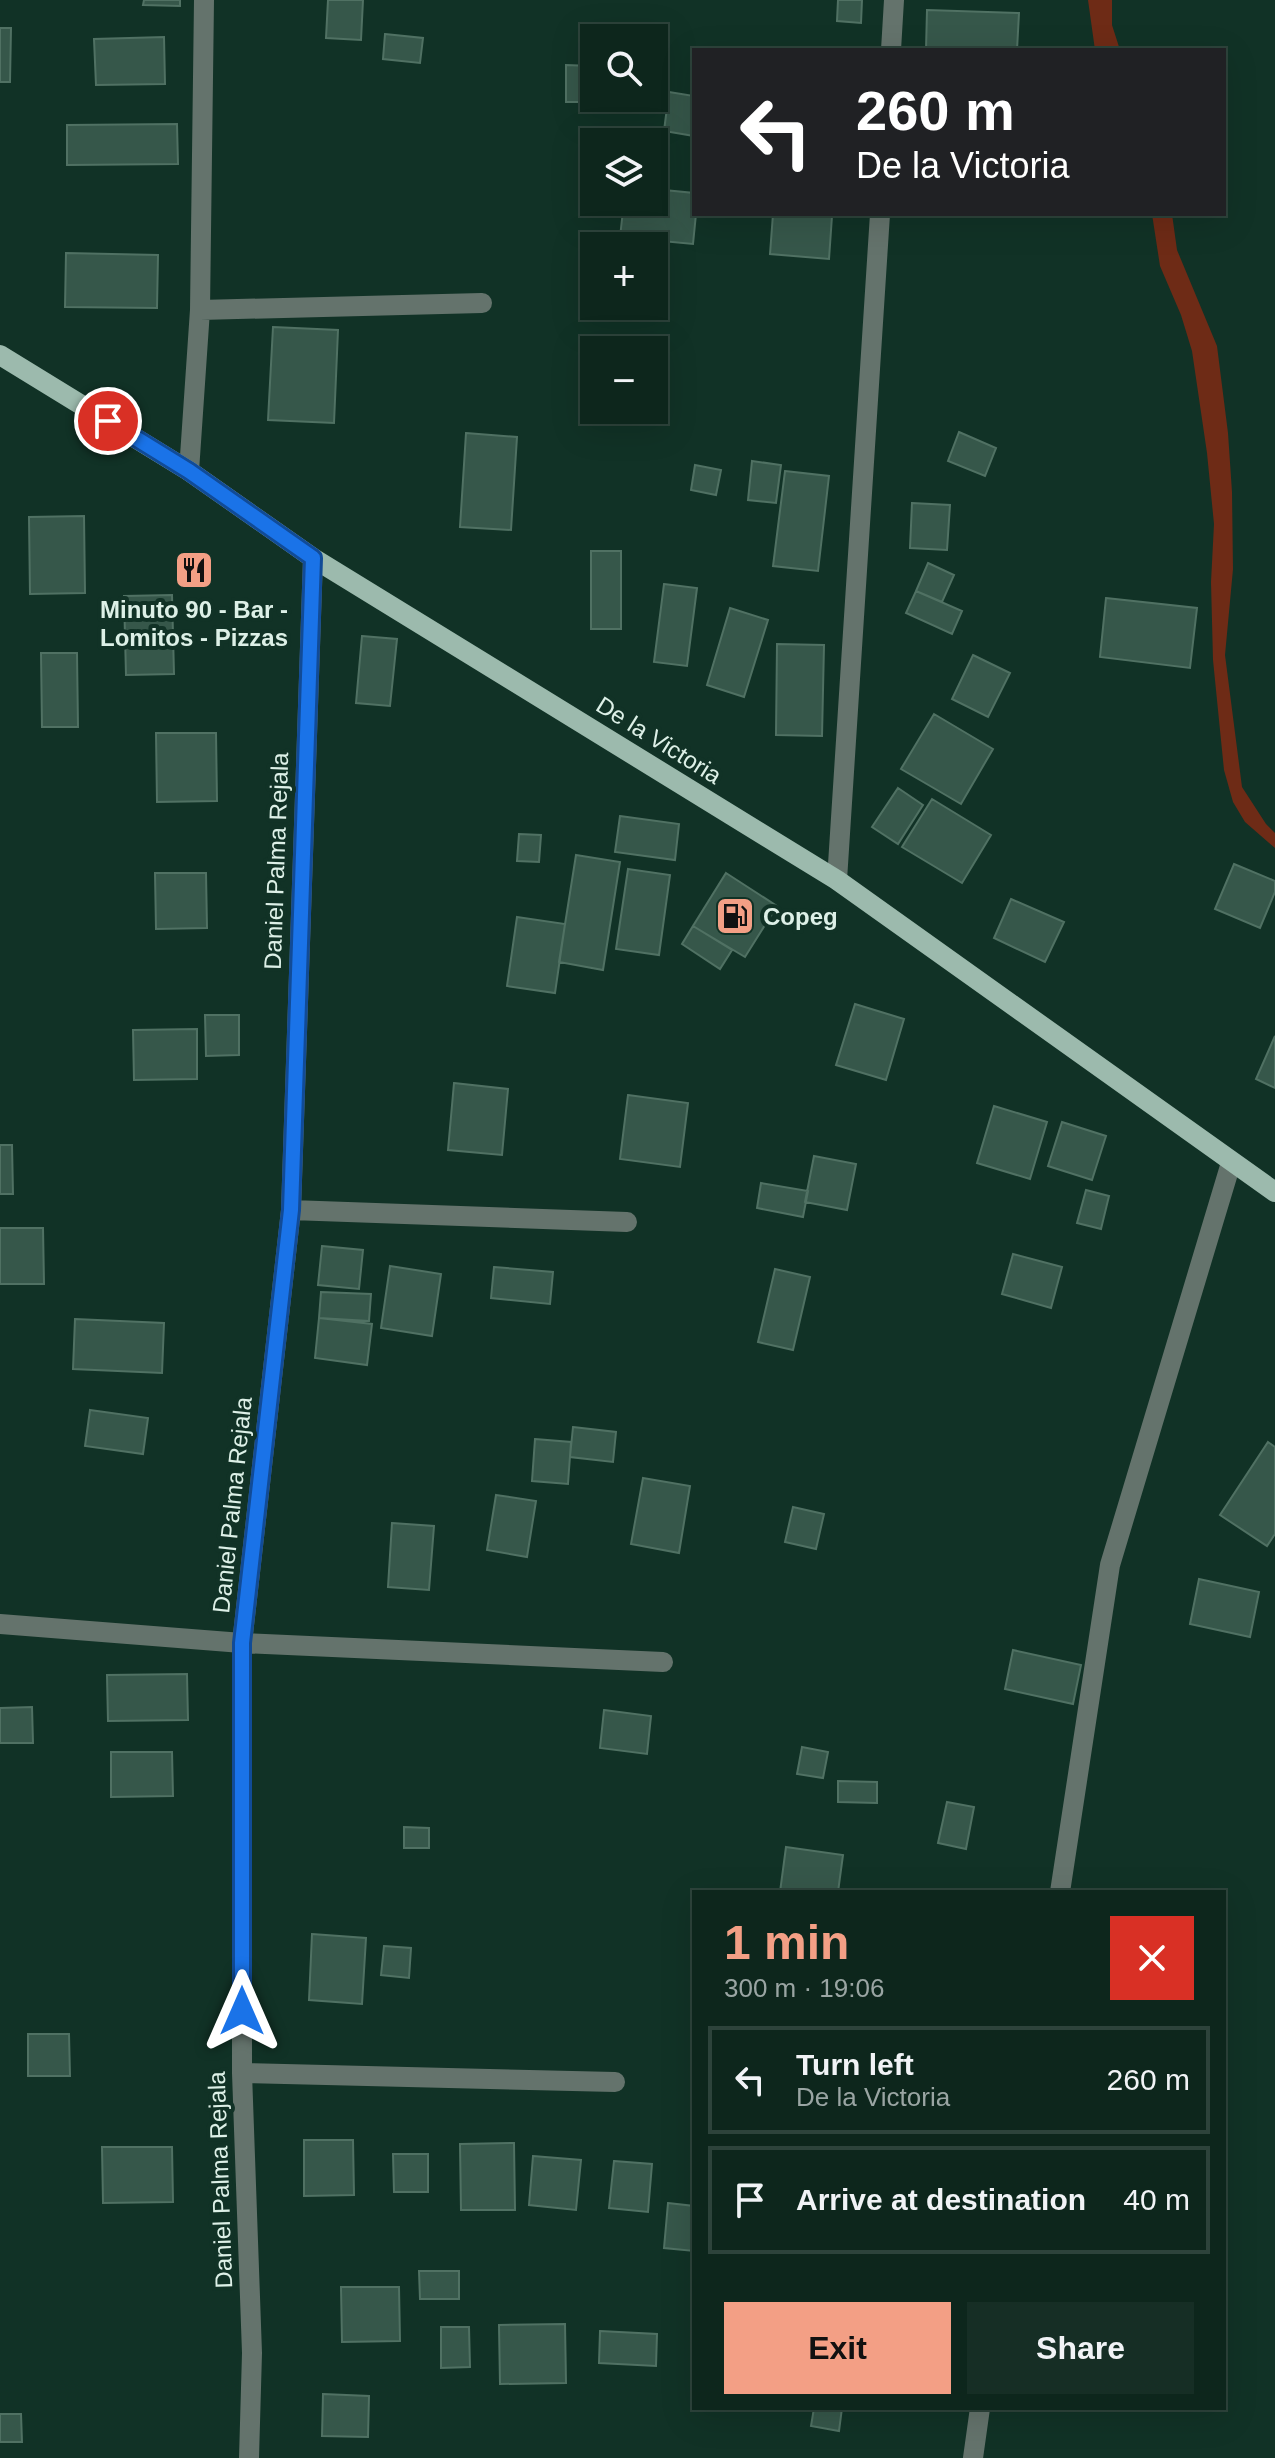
<!DOCTYPE html>
<meta charset="utf-8">
<style>
:root{--surface:#0d261c;--page:#162e25;--text:#f1f3f6;--muted:#9aa5a3;--line:#2d433b;--accent:#f39f85}
body{margin:0;font-family:Helvetica,sans-serif;background:var(--page);color:var(--text);height:100vh;display:flex;flex-direction:column;font-size:30px;white-space:nowrap}
*{box-sizing:border-box;margin:0}
p{font-size:26px;color:var(--muted)}
.icon{flex:none;width:44px;height:44px;fill:none;stroke:currentColor;stroke-width:2;stroke-linecap:round;stroke-linejoin:round}
.map{position:relative;flex:1;overflow:hidden}
.sheet{position:absolute;left:692px;top:1890px;width:534px;height:520px;display:flex;flex-direction:column;background:var(--surface);border-radius:0px;box-shadow:0 8px 32px #0002,0 0 0 2px var(--line)}
.sheet>*{flex:none}
.hud{position:absolute;left:692px;top:48px;width:534px;height:168px;border-radius:0px;box-shadow:0 8px 32px #0002,0 0 0 2px var(--line);background:#202124;color:#fff;overflow:hidden}
.buttons{position:absolute;left:580px;top:24px;display:grid;gap:16px}
.buttons a{display:grid;place-items:center;width:88px;height:88px;border-radius:0px;background:var(--surface);box-shadow:0 8px 32px #0002,0 0 0 2px var(--line);font-size:40px}
.pin{position:absolute;display:grid;place-items:center;width:68px;height:68px;color:#fff;margin:-34px;border:4px solid #fff;border-radius:50%;box-shadow:0 2px 8px #0007}
.me{position:absolute;width:88px;margin:-44px;rotate:0deg;stroke-linejoin:round;filter:drop-shadow(0 0 6px #0008)}
.turn{display:flex;align-items:center;gap:28px;height:168px;padding:0 32px;font-size:36px}
.turn .icon{width:104px;height:104px;stroke-width:2.5}
.turn b{display:block;font-size:56px;line-height:68px}
.round{display:grid;place-items:center;flex:none;width:84px;height:84px;border-radius:0px;background:var(--page)}
.headline{display:flex;align-items:center;justify-content:space-between;height:136px;padding:0 32px}
h1{font-size:48px;font-weight:800;line-height:60px;color:var(--accent)}
.button{display:flex;gap:16px;margin-top:auto;padding:16px 32px}
.button a{flex:1;height:92px;border-radius:0px;background:var(--accent);color:#111;font-size:32px;font-weight:800;line-height:92px;text-align:center}
.button a+a{background:var(--page);color:var(--text)}
ul{padding:0;list-style:none}
li{display:flex;align-items:center;gap:24px;height:108px;margin:0 16px 12px;padding:0 16px;border:4px solid var(--line);border-radius:0px}
li div{flex:1}
li b{display:block;font-size:30px}
li em{font-style:normal}
.map>svg:first-child{display:block}
.water{fill:#6e2b16}
.building{fill:#36574a;stroke:#507163;stroke-width:2}
.lines{fill:none;stroke-linecap:round;stroke-linejoin:round}
.minor{stroke:#64736c;stroke-width:20}
.major{stroke:#9cbaad;stroke-width:20}
.route-casing{stroke:#114b97;stroke-width:20}
.route{stroke:#1a73e8;stroke-width:14}
.labels{text-anchor:middle;dominant-baseline:central;stroke-width:8;stroke-linejoin:round;paint-order:stroke}
.poi-label{font-size:24px;font-weight:bold;fill:#ddf0e7;stroke:#113226}
.street-label{font-size:24px;fill:#ddf0e7;stroke:#113226}
</style>
<div class="map">
<svg width="1275" height="2458" viewBox="0 0 1275 2458">
<rect width="100%" height="100%" fill="#113226"/>
<path class="water" d="M1088 0H1112V25L1120 50H1095Z
M1152 214H1172L1177 250 1217 346 1228 433 1232 492 1233 569 1225 655 1242 787 1266 824 1275 833V848L1245 822 1233 802 1224 770 1213 660 1211 582 1214 524 1207 453 1192 351 1181 315 1160 266Z"/>
<path class="building" d="M144 0H180V6L143 5Z
M328 0H363L361 40 326 38Z
M838 0H862L861 23 837 21Z
M927 10 1019 13 1017 50H926Z
M0 28H11L10 82H0Z
M385 34 423 38 420 63 383 59Z
M164 37 165 84 96 85 94 39Z
M566 65 591 66 590 102H566Z
M669 92 694 96V136L664 131Z
M177 124 178 164 67 165V125Z
M654 189 694 193V214H696L693 244 620 237 624 202H654Z
M773 214 832 216 829 259 770 254Z
M66 253 158 255 157 308 65 307Z
M273 327 338 330 334 423 268 420Z
M959 432 996 448 985 476 948 461Z
M466 433 517 437 511 530 460 527Z
M752 461 781 465 776 503 748 500Z
M695 465 721 470 716 495 691 490Z
M785 471 829 476 818 571 773 566Z
M912 503 950 505 947 550 910 548Z
M84 516 85 593 30 594 29 517Z
M591 551H621V629H591Z
M928 563 954 575 942 602 916 591Z
M664 584 697 588 687 666 654 662Z
M916 591 962 611 952 634 906 613Z
M172 595 174 674 126 675 124 596Z
M1106 598 1197 608 1190 668 1100 657Z
M730 608 768 620 744 697 707 685Z
M362 636 397 639 390 706 356 703Z
M777 644 824 645 822 736 776 735Z
M41 653H77L78 727H42Z
M973 655 1010 673 988 717 952 699Z
M934 714 993 749 961 804 901 769Z
M156 733H216L217 801 157 802Z
M898 788 923 805 898 844 872 827Z
M932 799 991 835 962 883 902 847Z
M620 816 679 824 675 860 615 852Z
M519 834 541 835 539 862 517 861Z
M576 855 620 862 603 970 559 962Z
M1234 864 1275 881V892L1260 928 1215 909Z
M628 869 670 875 659 955 616 949Z
M155 873H206L207 928 156 929Z
M726 873 777 906 745 957 693 926Z
M1011 899 1064 922 1045 962 994 938Z
M517 917 565 924 555 993 507 986Z
M693 926 732 950 720 969 682 944Z
M855 1004 904 1019 886 1080 836 1065Z
M205 1015H239V1055L206 1056Z
M197 1029V1079L134 1080 133 1030Z
M1275 1036V1088L1256 1079Z
M454 1083 508 1089 502 1155 448 1150Z
M628 1095 688 1103 680 1167 620 1159Z
M994 1106 1047 1122 1030 1179 977 1163Z
M1062 1122 1106 1136 1092 1180 1048 1166Z
M0 1145H12L13 1194H0Z
M814 1156 856 1164 847 1210 805 1202Z
M761 1183 808 1191 803 1217 757 1208Z
M1086 1190 1109 1196 1101 1229 1077 1223Z
M0 1228H43L44 1284H0Z
M322 1246 363 1250 359 1289 318 1285Z
M1013 1254 1062 1267 1051 1308 1002 1294Z
M390 1266 441 1274 432 1336 381 1328Z
M494 1267 553 1272 550 1304 491 1298Z
M775 1269 810 1277 793 1350 758 1342Z
M321 1292 371 1294 369 1321 319 1318Z
M319 1318 372 1324 367 1365 315 1358Z
M75 1319 164 1323 162 1373 73 1369Z
M90 1410 148 1418 143 1454 85 1446Z
M573 1427 616 1432 613 1462 570 1457Z
M535 1439 571 1442 568 1484 532 1481Z
M1268 1442 1275 1447V1534L1267 1546 1220 1515Z
M643 1478 690 1486 679 1553 631 1544Z
M496 1495 536 1501 527 1557 487 1550Z
M793 1507 824 1514 816 1549 785 1542Z
M392 1523 434 1526 429 1590 388 1587Z
M1199 1579 1259 1592 1250 1637 1190 1624Z
M1013 1650 1081 1665 1073 1704 1005 1689Z
M187 1674 188 1720 108 1721 107 1675Z
M32 1707 33 1743H0V1708Z
M604 1710 651 1716 647 1754 600 1748Z
M802 1747 828 1752 823 1778 797 1774Z
M111 1752H172L173 1796 111 1797Z
M838 1781 877 1782V1803L838 1802Z
M947 1802 974 1807 966 1849 938 1843Z
M404 1827 429 1828V1848H404Z
M786 1847 843 1855 838 1892H780Z
M312 1934 366 1938 362 2004 309 2000Z
M384 1946 411 1948 409 1978 381 1975Z
M28 2034H69L70 2076H28Z
M304 2140H353L354 2195 304 2196Z
M514 2143 515 2210H461L460 2144Z
M102 2147H172L173 2202 103 2203Z
M393 2154H428V2192H394Z
M533 2156 581 2160 576 2210 529 2205Z
M614 2161 652 2164 648 2212 609 2208Z
M668 2203 694 2206V2251L664 2248Z
M419 2271H459V2299H420Z
M341 2287H399L400 2341 342 2342Z
M565 2324 566 2383 500 2384 499 2325Z
M441 2327H469L470 2367 441 2368Z
M600 2331 657 2334 656 2366 599 2363Z
M323 2394 369 2396 368 2437 322 2436Z
M814 2408H842L839 2431 811 2426Z
M0 2414H21L22 2442H0Z"/>
<g class="lines">
<path class="minor" d="M891 50 894 0
M200 310 482 303
M189 471 200 310 204 0
M837 880 880 214
M291 1210 627 1222
M0 1624 242 1643 663 1662
M1060 1892 1110 1565 1231 1163
M242 2073 615 2082
M249 2458 252 2353 242 2073V1643L291 1210 313 558
M973 2458 980 2408"/>
<path class="major" d="M0 355 189 471 313 558 837 880 1275 1192"/>
</g>
<g class="lines">
<g class="route-casing">
<path id="route" d="M108 421 189 471 313 558 291 1210 242 1643V2011"/>
</g>
<use href="#route" class="route"/>
</g>
<defs>
<g id="restaurant-square" transform="scale(2)"><rect x="-9" y="-9" width="18" height="18" rx="4" fill="#f39f85" stroke="#113226"/><path d="M-5-6h1v4h1v-4h1v4h1v-4h1v5L-1.5 .5V6h-2V.5L-5-1ZM5-6V6H3V1.5H1.5Q1.5-4 5-6Z" fill="#111"/></g>
<g id="fuel-square" transform="scale(2)"><rect x="-9" y="-9" width="18" height="18" rx="4" fill="#f39f85" stroke="#113226"/><path d="M-5.5-6h7V0h2V4h1.3V-2.5L3-4.5l.8-.8L6-3V5H2.5V1h-1V6h-7ZM-4.2-4.7v3.2H.2V-4.7Z" fill="#111"/></g>
</defs>
<g fill-rule="evenodd">
<use href="#restaurant-square" x="194" y="570"/>
<use href="#fuel-square" x="735" y="916"/>
</g>
<g class="labels">
<g class="poi-label">
<text x="194" y="609">Minuto 90 - Bar -<tspan x="194" dy="28">Lomitos - Pizzas</tspan></text>
<text x="763" y="916" text-anchor="start">Copeg</text>
</g>
<g class="street-label">
<text transform="translate(659 740) rotate(32)">De la Victoria</text>
<text transform="translate(276 861) rotate(-88)">Daniel Palma Rejala</text>
<text transform="translate(232 1505) rotate(-84)">Daniel Palma Rejala</text>
<text transform="translate(220 2180) rotate(-92)">Daniel Palma Rejala</text>
</g>
</g>
</svg>
<div class="buttons">
<a><svg class="icon" aria-label="search" viewBox="0 0 24 24"><circle cx="10" cy="10" r="6"/><path d="M15 15l6 6"/></svg></a>
<a><svg class="icon" aria-label="layers" viewBox="0 0 24 24"><path d="M12 4l9 5-9 5-9-5zM3 14l9 5 9-5"/></svg></a>
<a>+</a>
<a>−</a>
</div>
<div class="pin" style="left:108px;top:421px;background:#d93025"><svg class="icon" aria-label="arrive" viewBox="0 0 24 24"><path d="M6 21V4h12l-3 4 3 4H6"/></svg></div>
<svg class="me" style="left:242px;top:2011px" viewBox="-20 -20 40 40"><path d="M0-17L14 15 0 8-14 15z" fill="#1a73e8" stroke="#fff" stroke-width="4"/></svg>
<div class="hud">
<div class="turn"><svg class="icon" aria-label="left" viewBox="0 0 24 24"><path d="M17 20v-9H6M10 6l-5 5 5 5"/></svg><div><b>260 m</b>De la Victoria</div></div>
</div>
<section class="sheet">
<div class="headline"><div><h1>1 min</h1><p>300 m · 19:06</p></div><a class="round" style="background:#d93025;color:#fff"><svg class="icon" aria-label="close" viewBox="0 0 24 24"><path d="M6 6l12 12M18 6L6 18"/></svg></a></div>
<ul>
<li><svg class="icon" aria-label="left" viewBox="0 0 24 24"><path d="M17 20v-9H6M10 6l-5 5 5 5"/></svg><div><b>Turn left</b><p>De la Victoria</p></div><em>260 m</em></li>
<li><svg class="icon" aria-label="arrive" viewBox="0 0 24 24"><path d="M6 21V4h12l-3 4 3 4H6"/></svg><div><b>Arrive at destination</b></div><em>40 m</em></li>
</ul>
<div class="button"><a>Exit</a><a>Share</a></div>
</section>
</div>
